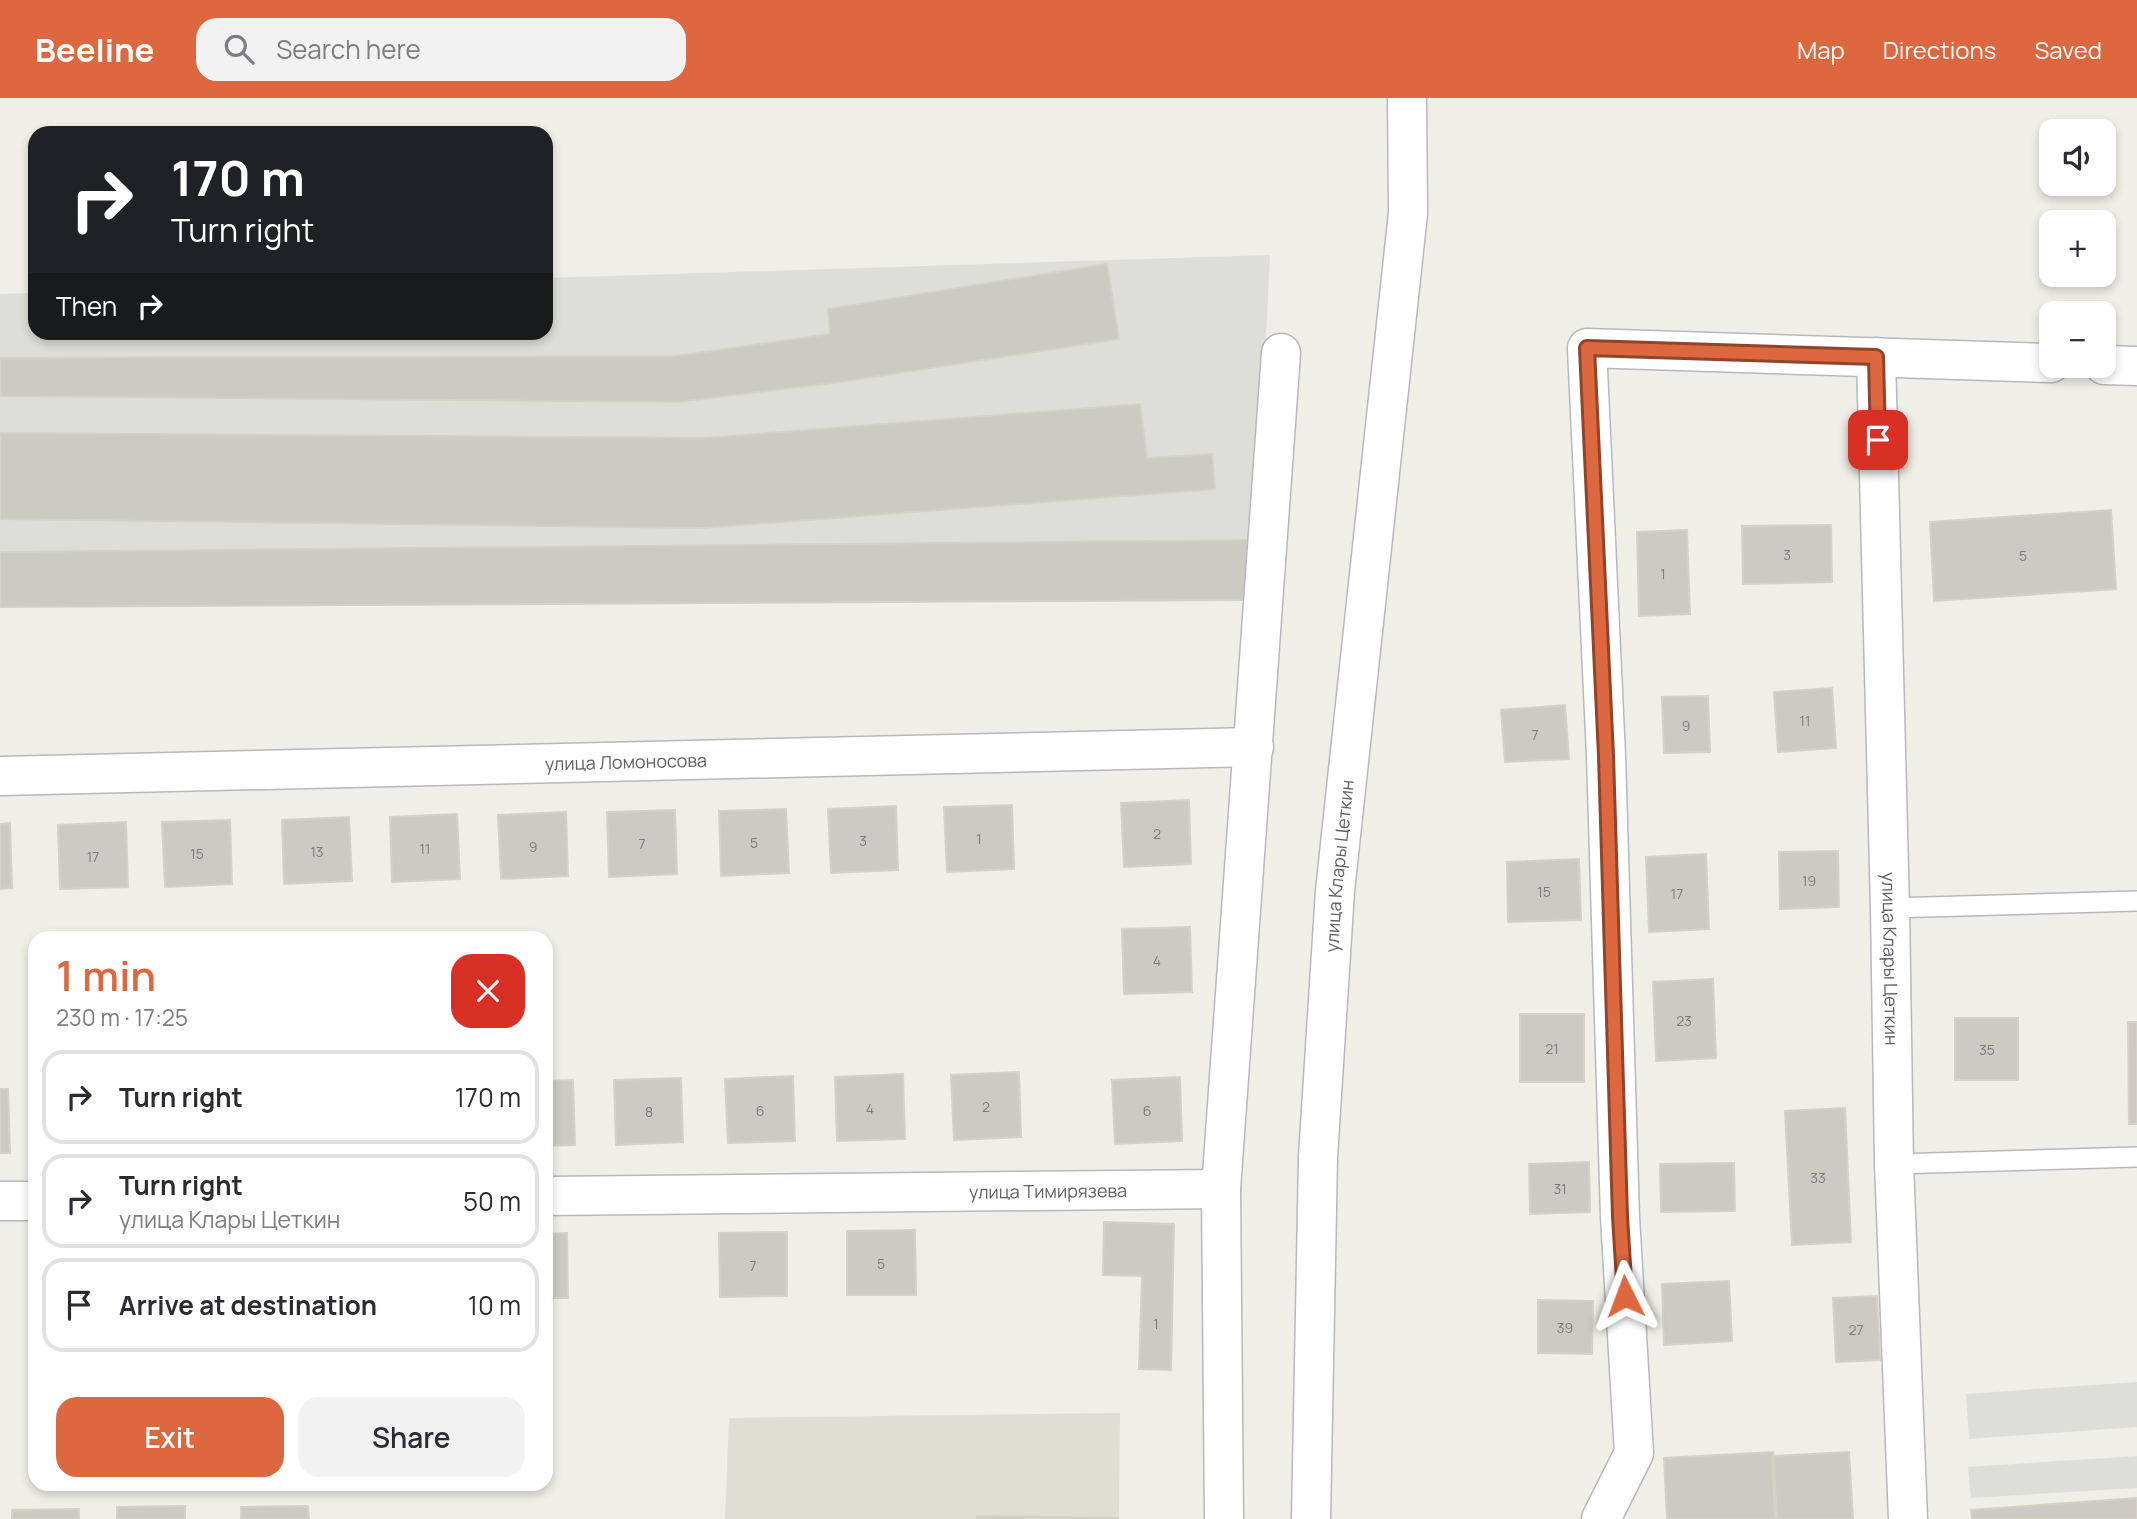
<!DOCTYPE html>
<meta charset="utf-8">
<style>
:root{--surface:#fff;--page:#f2f2f3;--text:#2b2b33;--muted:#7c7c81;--line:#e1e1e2;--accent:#dd6840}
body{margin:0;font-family:Manrope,sans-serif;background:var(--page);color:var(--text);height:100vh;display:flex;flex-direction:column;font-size:26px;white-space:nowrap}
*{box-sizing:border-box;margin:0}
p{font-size:23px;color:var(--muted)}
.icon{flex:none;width:38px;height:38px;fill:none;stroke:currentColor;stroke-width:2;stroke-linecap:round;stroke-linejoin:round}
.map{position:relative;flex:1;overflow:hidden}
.drawer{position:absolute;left:28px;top:833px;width:525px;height:560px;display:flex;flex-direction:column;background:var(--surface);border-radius:21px;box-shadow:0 4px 10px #0003}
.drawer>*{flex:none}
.top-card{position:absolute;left:28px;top:28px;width:525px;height:214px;border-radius:21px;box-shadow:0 4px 10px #0003;background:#202124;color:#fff;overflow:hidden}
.tools{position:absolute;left:2039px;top:21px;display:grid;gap:14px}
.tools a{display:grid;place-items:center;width:77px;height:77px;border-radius:14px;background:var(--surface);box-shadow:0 4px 10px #0003;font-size:35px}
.pin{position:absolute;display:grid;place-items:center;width:60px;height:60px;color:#fff;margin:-30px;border-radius:14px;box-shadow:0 4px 10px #0006}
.me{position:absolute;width:77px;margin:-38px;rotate:357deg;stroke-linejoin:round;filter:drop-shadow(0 0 5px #0008)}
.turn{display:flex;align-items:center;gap:24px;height:147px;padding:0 28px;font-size:32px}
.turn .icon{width:91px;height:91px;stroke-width:2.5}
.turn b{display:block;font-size:49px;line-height:60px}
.then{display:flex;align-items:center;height:66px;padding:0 28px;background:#0003;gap:14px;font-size:26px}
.round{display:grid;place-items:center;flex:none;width:74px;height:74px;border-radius:21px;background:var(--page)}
.head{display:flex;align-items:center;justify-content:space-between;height:119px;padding:0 28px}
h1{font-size:42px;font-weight:600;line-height:52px;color:var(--accent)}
.cta{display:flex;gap:14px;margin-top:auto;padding:14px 28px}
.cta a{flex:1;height:80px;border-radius:21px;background:var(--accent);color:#fff;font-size:28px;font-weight:600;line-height:80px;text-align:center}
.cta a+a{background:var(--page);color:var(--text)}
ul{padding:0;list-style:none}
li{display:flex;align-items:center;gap:21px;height:94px;margin:0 14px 10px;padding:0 14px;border:4px solid var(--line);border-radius:21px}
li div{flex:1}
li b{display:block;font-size:26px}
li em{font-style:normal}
header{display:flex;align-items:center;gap:42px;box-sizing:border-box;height:98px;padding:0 35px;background:var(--accent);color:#fff}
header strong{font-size:33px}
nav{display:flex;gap:38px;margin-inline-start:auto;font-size:24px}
.search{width:490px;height:63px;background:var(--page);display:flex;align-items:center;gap:18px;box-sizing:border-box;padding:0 24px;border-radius:21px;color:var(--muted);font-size:26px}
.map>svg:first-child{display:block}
.industrial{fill:#deded9}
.education{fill:#dfded5}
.building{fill:#cbcac3;stroke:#d4d2c6;stroke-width:2}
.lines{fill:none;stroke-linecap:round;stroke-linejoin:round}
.service-casing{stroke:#b7b8bc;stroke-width:22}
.minor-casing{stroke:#b7b8bc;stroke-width:41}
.tertiary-casing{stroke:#b7b8bc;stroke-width:41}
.service{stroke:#fff;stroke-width:19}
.minor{stroke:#fff;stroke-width:38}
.tertiary{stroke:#fff;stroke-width:38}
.route-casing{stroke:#90442a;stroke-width:18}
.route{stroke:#dd6840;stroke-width:12}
.labels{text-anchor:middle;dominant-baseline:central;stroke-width:6;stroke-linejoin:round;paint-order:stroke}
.number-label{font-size:14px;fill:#7a7b7d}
.street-label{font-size:18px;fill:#5f6166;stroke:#fff}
</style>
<header>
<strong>Beeline</strong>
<div class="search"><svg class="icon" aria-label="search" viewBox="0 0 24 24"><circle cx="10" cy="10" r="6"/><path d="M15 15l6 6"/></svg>Search here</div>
<nav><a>Map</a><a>Directions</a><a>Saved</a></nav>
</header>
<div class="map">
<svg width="2137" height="1421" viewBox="0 0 2137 1421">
<rect width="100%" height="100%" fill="#efefe7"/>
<path class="industrial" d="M1270 157 1253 502 0 509V196L35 195V234H546V180Z
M2137 1284V1329L1969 1341 1966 1296Z
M2137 1358V1390L1971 1400 1968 1369Z"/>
<path class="education" d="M1120 1315 1119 1421H725L729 1320Z"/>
<path class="building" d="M1107 166 1119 241 840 284 677 304 0 298V260L676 258 830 236 828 211Z
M1140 306 1147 360 1212 356 1215 391 702 430 0 421V335L705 340Z
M2111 412 2116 491 1934 503 1930 424Z
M1831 427 1832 484 1743 486 1742 428Z
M1687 432 1690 516 1639 518 1637 434Z
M1255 442 1253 502 0 509V454Z
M1832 590 1836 650 1778 654 1774 594Z
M1708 598 1710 654 1664 655 1662 599Z
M1565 607 1569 661 1505 664 1501 612Z
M1189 702 1191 766 1124 769 1121 705Z
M1012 707 1014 771 947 774 944 709Z
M896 708 898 772 831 775 828 711Z
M786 711 789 775 721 778 719 713Z
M675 712 677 776 609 779 607 714Z
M566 714 568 778 501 781 498 717Z
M457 716 460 781 392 784 390 719Z
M349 719 352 783 284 786 282 722Z
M230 722 232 786 165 789 162 724Z
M126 724 128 789 60 791 58 727Z
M10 725 12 790 0 791V726Z
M1838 753 1839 809 1780 811 1779 754Z
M1706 756 1709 831 1649 834 1646 759Z
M1579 761 1581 822 1508 824 1507 764Z
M1190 829 1192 894 1124 896 1122 831Z
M1713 881 1716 960 1656 963 1653 884Z
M1520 916H1584V984H1520Z
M1955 920H2018V982H1955Z
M2128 924H2137V1026H2129Z
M1019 974 1021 1039 954 1042 951 977Z
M903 976 905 1041 837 1043 835 979Z
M793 978 795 1043 728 1045 725 981Z
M1180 979 1182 1043 1115 1046 1112 982Z
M681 980 683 1044 616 1047 614 982Z
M573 982 575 1047 546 1048V983Z
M0 991H8L10 1055H0Z
M1845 1010 1851 1144 1792 1147 1785 1013Z
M1589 1064 1590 1114 1530 1116 1529 1066Z
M1734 1065 1735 1113 1661 1114 1660 1066Z
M1104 1124 1174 1126 1171 1272 1139 1271 1142 1178 1103 1177Z
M915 1132 916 1197H847V1133Z
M787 1134V1198L720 1199 719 1135Z
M567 1135 568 1200H546V1136Z
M33 1138H35V1203H34Z
M1729 1183 1732 1243 1664 1247 1662 1186Z
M1877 1198 1880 1262 1836 1264 1833 1200Z
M1538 1202 1593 1203 1592 1256 1538 1255Z
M1773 1354 1777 1421H1667L1664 1360Z
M1849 1354 1853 1421H1775L1772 1358Z
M2137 1400V1421H1972L1971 1412Z
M185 1408V1421H117V1409Z
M308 1408 309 1421H241V1409Z
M79 1411V1421H12V1412Z
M977 1418 1117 1420V1421H977Z"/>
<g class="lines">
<g class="service-casing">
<path id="service" d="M1890 810 2137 803
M1894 1066 2137 1059"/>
</g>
<g class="minor-casing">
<g id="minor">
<path id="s1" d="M1876 259 1890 810 1894 1066 1908 1421"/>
<path d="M2104 267 2137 268"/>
<path id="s2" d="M0 678 1254 649"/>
<path d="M1221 1091 1281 255"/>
<path id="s3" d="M546 1098 1221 1091 1224 1421"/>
<path d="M0 1103H35"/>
<path d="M1601 1421 1634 1355 1620 1119 1606 658 1587 250 2051 265"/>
</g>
</g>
<g class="tertiary-casing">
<g id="tertiary">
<path id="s4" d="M1311 1421 1318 1059 1335 793 1408 115 1407 0"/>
</g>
</g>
<use href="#service" class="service"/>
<use href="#minor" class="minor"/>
<use href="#tertiary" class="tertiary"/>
</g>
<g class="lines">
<g class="route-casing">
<path id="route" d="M1625 1198 1620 1119 1606 658 1587 250 1876 259 1878 342"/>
</g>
<use href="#route" class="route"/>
</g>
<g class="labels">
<g class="number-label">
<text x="1787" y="456">3</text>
<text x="2023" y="457">5</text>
<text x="1663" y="475">1</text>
<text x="1805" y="622">11</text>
<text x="1686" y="627">9</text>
<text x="1535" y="636">7</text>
<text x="1157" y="735">2</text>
<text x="979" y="740">1</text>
<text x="863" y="742">3</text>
<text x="754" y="744">5</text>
<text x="642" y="745">7</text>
<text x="533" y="748">9</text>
<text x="425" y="750">11</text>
<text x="317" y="753">13</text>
<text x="197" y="755">15</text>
<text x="93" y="758">17</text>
<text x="1809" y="782">19</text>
<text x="1544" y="793">15</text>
<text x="1677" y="795">17</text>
<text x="1157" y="862">4</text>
<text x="1684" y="922">23</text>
<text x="1552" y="950">21</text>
<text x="1987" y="951">35</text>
<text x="986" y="1008">2</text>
<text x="870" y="1010">4</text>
<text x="760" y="1012">6</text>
<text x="1147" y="1012">6</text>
<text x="649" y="1013">8</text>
<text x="1818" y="1079">33</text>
<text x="1560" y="1090">31</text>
<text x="881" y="1165">5</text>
<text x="753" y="1167">7</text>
<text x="1156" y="1225">1</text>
<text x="1565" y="1229">39</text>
<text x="1856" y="1231">27</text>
</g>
<g class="street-label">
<text stroke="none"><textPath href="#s2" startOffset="626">улица Ломоносова</textPath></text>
<text stroke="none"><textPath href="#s4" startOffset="654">улица Клары Цеткин</textPath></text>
<text stroke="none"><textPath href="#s1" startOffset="602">улица Клары Цеткин</textPath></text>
<text stroke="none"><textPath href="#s3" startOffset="502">улица Тимирязева</textPath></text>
</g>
</g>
</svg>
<div class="tools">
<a><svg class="icon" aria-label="sound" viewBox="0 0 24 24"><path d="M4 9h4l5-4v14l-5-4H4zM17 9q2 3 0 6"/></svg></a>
<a>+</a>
<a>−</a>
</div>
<div class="pin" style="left:1878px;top:342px;background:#d93025"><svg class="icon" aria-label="arrive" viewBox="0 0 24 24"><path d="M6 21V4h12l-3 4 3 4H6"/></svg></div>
<svg class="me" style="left:1625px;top:1198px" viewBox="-20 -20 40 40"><path d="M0-17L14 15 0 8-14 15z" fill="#dd6840" stroke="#fff" stroke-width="4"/></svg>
<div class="top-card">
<div class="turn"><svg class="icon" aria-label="right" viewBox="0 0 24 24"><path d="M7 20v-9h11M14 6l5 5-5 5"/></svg><div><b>170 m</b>Turn right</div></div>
<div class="then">Then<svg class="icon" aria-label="right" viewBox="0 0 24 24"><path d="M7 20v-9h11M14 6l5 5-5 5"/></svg></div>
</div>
<section class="drawer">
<div class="head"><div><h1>1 min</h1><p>230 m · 17:25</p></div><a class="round" style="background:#d93025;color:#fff"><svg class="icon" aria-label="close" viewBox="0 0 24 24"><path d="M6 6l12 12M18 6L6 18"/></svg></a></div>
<ul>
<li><svg class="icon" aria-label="right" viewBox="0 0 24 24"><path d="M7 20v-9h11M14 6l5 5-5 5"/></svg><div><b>Turn right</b></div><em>170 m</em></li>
<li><svg class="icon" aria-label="right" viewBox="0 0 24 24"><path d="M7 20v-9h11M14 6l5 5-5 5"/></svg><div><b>Turn right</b><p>улица Клары Цеткин</p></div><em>50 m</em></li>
<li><svg class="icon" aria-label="arrive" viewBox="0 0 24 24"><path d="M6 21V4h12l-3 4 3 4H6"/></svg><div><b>Arrive at destination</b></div><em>10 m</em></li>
</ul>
<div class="cta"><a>Exit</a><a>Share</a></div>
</section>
</div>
